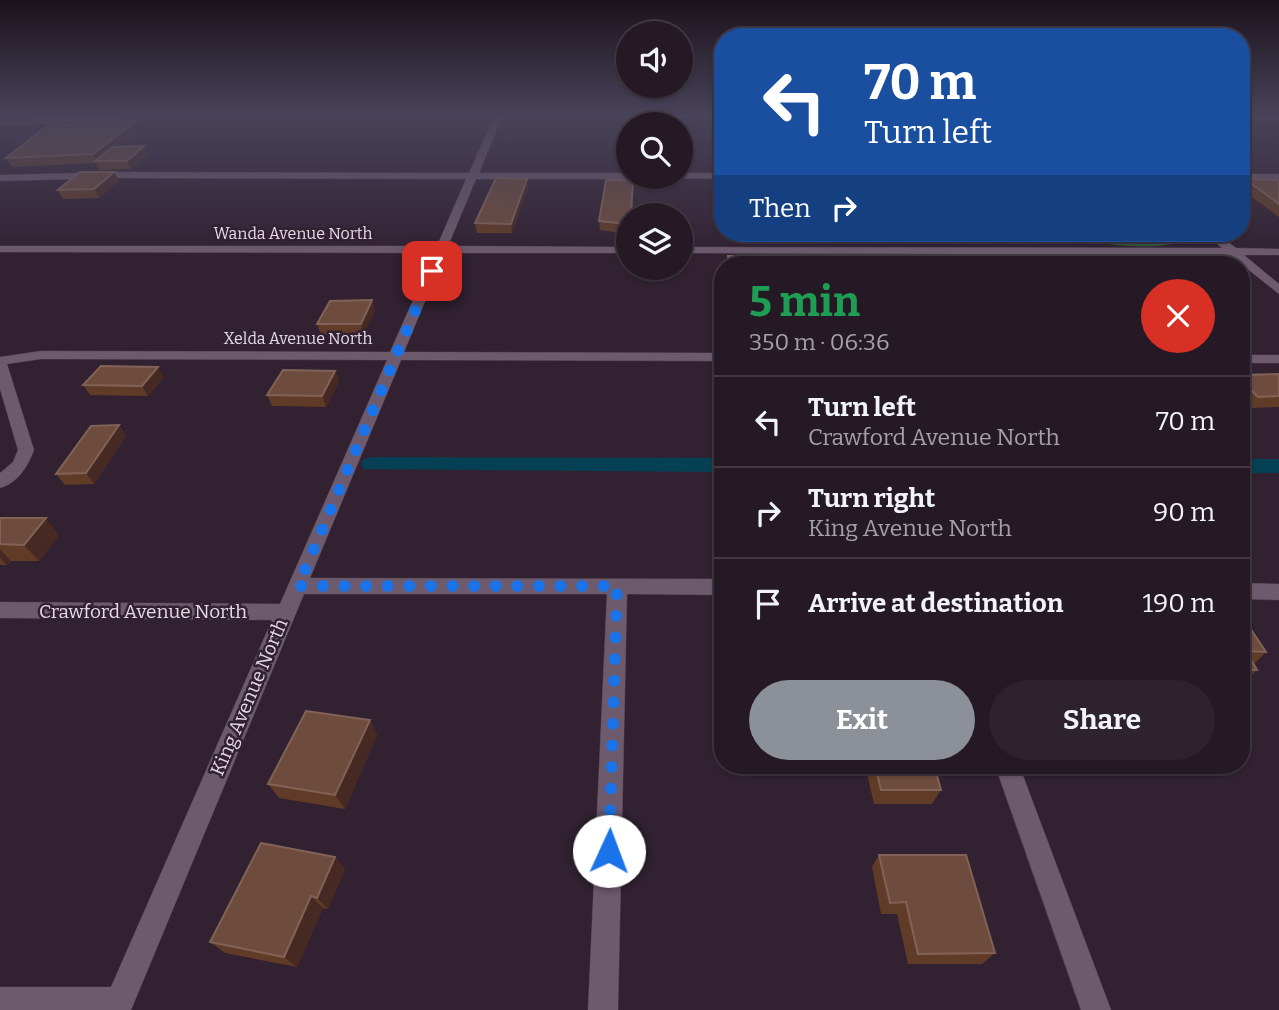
<!DOCTYPE html>
<meta charset="utf-8">
<style>
:root{--surface:#251925;--page:#2d222d;--text:#f1f3f6;--muted:#a3a0a7;--line:#423842;--accent:#8c9099}
body{margin:0;font-family:Bitter,serif;background:var(--page);color:var(--text);height:100vh;display:flex;flex-direction:column;font-size:26px;white-space:nowrap}
*{box-sizing:border-box;margin:0}
p{font-size:23px;color:var(--muted)}
.icon{flex:none;width:38px;height:38px;fill:none;stroke:currentColor;stroke-width:2;stroke-linecap:round;stroke-linejoin:round}
.map{position:relative;flex:1;overflow:hidden}
.details{position:absolute;left:714px;top:256px;width:536px;height:518px;display:flex;flex-direction:column;background:var(--surface);border-radius:28px;box-shadow:0 2px 5px #0004,0 0 0 2px var(--line)}
.details>*{flex:none}
.top-card{position:absolute;left:714px;top:28px;width:536px;height:214px;border-radius:28px;box-shadow:0 2px 5px #0004,0 0 0 2px var(--line);background:#1a4fa0;color:#fff;overflow:hidden}
.fabs{position:absolute;left:616px;top:21px;display:grid;gap:14px}
.fabs a{display:grid;place-items:center;width:77px;height:77px;border-radius:50%;background:var(--surface);box-shadow:0 2px 5px #0004,0 0 0 2px var(--line);font-size:35px}
.pin{position:absolute;display:grid;place-items:center;width:60px;height:60px;color:#fff;margin:-30px;border-radius:14px;box-shadow:0 4px 10px #0006}
.me{position:absolute;width:77px;margin:-38px;rotate:2deg;stroke-linejoin:round;filter:drop-shadow(0 0 5px #0008)}
.turn{display:flex;align-items:center;gap:24px;height:147px;padding:0 35px;font-size:32px}
.turn .icon{width:91px;height:91px;stroke-width:2.5}
.turn b{display:block;font-size:49px;line-height:60px}
.then{display:flex;align-items:center;height:66px;padding:0 35px;background:#0003;gap:14px;font-size:26px}
.round{display:grid;place-items:center;flex:none;width:74px;height:74px;border-radius:37px;background:var(--page)}
.summary{display:flex;align-items:center;justify-content:space-between;height:119px;padding:0 35px}
h1{font-size:42px;font-weight:700;line-height:52px;color:#1e9e55}
.action{display:flex;gap:14px;margin-top:auto;padding:14px 35px}
.action a{flex:1;height:80px;border-radius:42px;background:var(--accent);color:#fff;font-size:28px;font-weight:700;line-height:80px;text-align:center}
.action a+a{background:var(--page);color:var(--text)}
ul{padding:0;list-style:none}
li{display:flex;align-items:center;gap:21px;height:91px;padding:0 35px;border-top:2px solid var(--line)}
li div{flex:1}
li b{display:block;font-size:26px}
li em{font-style:normal}
.map>svg:first-child{display:block}
.green{fill:#38593f}
.lines{fill:none;stroke-linecap:round;stroke-linejoin:round}
.canal{fill:#064055;fill-rule:evenodd}
.street-casing{stroke:#493c4a;stroke-width:1}
.street{fill:#6d5a6d;fill-rule:evenodd}
.wall{fill:#603b28}
.shaded-wall{fill:#472923}
.building{fill:#6e4c3d;stroke:#816257;stroke-width:2}
.route{stroke:#1a73e8;stroke-width:12;stroke-dasharray:0 21.6}
.labels{text-anchor:middle;dominant-baseline:central;stroke-width:5;stroke-linejoin:round;paint-order:stroke}
.far-street-label{font-size:16px;fill:#e5dae5;stroke:#312131}
.street-label{font-size:19px;fill:#e5dae5;stroke:#312131}
</style>
<div class="map">
<svg width="1279" height="1010" viewBox="0 0 1279 1010">
<rect width="100%" height="100%" fill="#312131"/>
<path class="green" d="M1037 233H1198C1166 260 1076 239 1037 233Z"/>
<g class="lines">
<path class="canal" d="M372 457 723 458V472L364 469 361 464 364 459Z
M1241 459H1279V473H1241Z"/>
<g class="street-casing">
<path id="street" d="M140 114 723 115V119H501L479 173H628V177H632L628 179H476L448 246 628 247V253H445L404 352 723 353V361L401 360 310 578 723 579V595L627 594 618 1010H588L607 594H304L131 1010H0V987H111L272 620 0 618V602L280 604 387 360 41 359 7 364 34 450C28 466 18 483 0 488V473L13 462 18 450 0 389V357L41 351 390 352 434 253 0 252V246H437L466 179 115 178 0 181V175L115 172 469 173 493 119 154 118 0 126V120Z
M1241 116H1279V120H1241Z
M681 173H723V179L678 178Z
M1241 174H1279V180H1241Z
M1204 233H1216L1236 248 1279 249V255H1244L1279 284V294L1230 255 681 253V247L1222 248Z
M1241 355H1279V363H1241Z
M1241 583 1279 584V600L1241 599Z
M995 765H1019L1111 1010H1081Z"/>
</g>
<use href="#street" class="street"/>
</g>
<path class="wall" d="M140 129 118 147 144 146 148 155 131 169 99 170 96 163 12 167 6 158Z
M1245 179 1279 181V217L1241 189Z
M119 181 99 198 63 199 58 190Z
M528 188 512 233H477L475 223Z
M633 189 628 215V234L600 230 599 221Z
M372 300 375 310 364 334 321 335 317 324Z
M335 371 339 381 326 407 272 406 267 395Z
M1279 374V407L1250 408 1241 399V375Z
M164 377 148 396 90 395 83 385Z
M119 425 126 436 94 484 65 485 56 474Z
M0 518 59 535 39 561H11L7 565H0Z
M1241 628 1266 652 1255 663H1253L1257 670 1246 680H1241Z
M370 720 377 735 345 809 279 798 268 784Z
M865 765H934L941 790 932 804H874Z
M879 855 995 953 982 964H908L897 914H881L872 867Z
M335 857 345 869 328 909 323 908 297 967 225 953 210 942Z"/>
<path class="shaded-wall" d="M136 121 140 129 100 161H97L93 154Z
M144 146 148 155 131 169 127 161Z
M114 172 119 181 99 198 94 189Z
M527 179 528 188 512 233 511 224Z
M372 300 375 310 364 334 361 324Z
M158 367 164 377 148 396 142 386Z
M335 371 339 381 326 407 322 396Z
M119 425 126 436 94 484 86 473Z
M46 518 59 535 39 561 24 545Z
M0 549 11 561 7 565 0 558Z
M370 720 377 735 345 809 335 795Z
M335 857 345 869 328 909 317 898Z
M311 896 323 908 297 967 284 957Z"/>
<path class="building" d="M136 121 93 154 6 158 47 126Z
M144 146 127 161H95L113 147Z
M80 172H114L94 189 58 190Z
M496 178 527 179 511 224 475 223Z
M1245 179 1277 180 1279 181V204Z
M606 180H633L631 215H628V224L599 221Z
M728 256H744L746 264H729Z
M372 300 361 324H317L330 301Z
M101 366 158 367 142 386 83 385Z
M283 370 335 371 322 396 267 395Z
M1279 374V396L1258 397 1241 380V375Z
M119 425 86 473 56 474 91 426Z
M0 518H46L24 545 0 544Z
M1241 628H1250L1266 652 1246 651 1257 670 1241 669Z
M306 711 370 720 335 795 268 784Z
M875 765H934L941 790H881Z
M261 843 335 857 317 898 311 896 284 957 210 942Z
M879 855H966L995 953 918 954 906 902 890 903Z"/>
<linearGradient id="sky" x2="0" y2="1"><stop stop-color="#1b121b"/><stop offset="0.45" stop-color="#48435a"/><stop offset="1" stop-color="#48435a" stop-opacity="0"/></linearGradient>
<rect width="1279" height="256" fill="url(#sky)"/>
<g class="lines">
<path class="route" d="M432 271 298 586H617L609 851"/>
</g>
<g class="labels">
<g class="far-street-label">
<text x="293" y="233">Wanda Avenue North</text>
<text x="298" y="338">Xelda Avenue North</text>
</g>
<g class="street-label">
<text x="143" y="611">Crawford Avenue North</text>
<text transform="translate(249 697) rotate(-67)">King Avenue North</text>
</g>
</g>
</svg>
<div class="fabs">
<a><svg class="icon" aria-label="sound" viewBox="0 0 24 24"><path d="M4 9h4l5-4v14l-5-4H4zM17 9q2 3 0 6"/></svg></a>
<a><svg class="icon" aria-label="search" viewBox="0 0 24 24"><circle cx="10" cy="10" r="6"/><path d="M15 15l6 6"/></svg></a>
<a><svg class="icon" aria-label="layers" viewBox="0 0 24 24"><path d="M12 4l9 5-9 5-9-5zM3 14l9 5 9-5"/></svg></a>
</div>
<div class="pin" style="left:432px;top:271px;background:#d93025"><svg class="icon" aria-label="arrive" viewBox="0 0 24 24"><path d="M6 21V4h12l-3 4 3 4H6"/></svg></div>
<svg class="me" style="left:609px;top:851px" viewBox="-20 -20 40 40"><circle r="19" fill="#fff"/><path d="M0-13L10 11 0 6-10 11z" fill="#1a73e8"/></svg>
<div class="top-card">
<div class="turn"><svg class="icon" aria-label="left" viewBox="0 0 24 24"><path d="M17 20v-9H6M10 6l-5 5 5 5"/></svg><div><b>70 m</b>Turn left</div></div>
<div class="then">Then<svg class="icon" aria-label="right" viewBox="0 0 24 24"><path d="M7 20v-9h11M14 6l5 5-5 5"/></svg></div>
</div>
<section class="details">
<div class="summary"><div><h1>5 min</h1><p>350 m · 06:36</p></div><a class="round" style="background:#d93025;color:#fff"><svg class="icon" aria-label="close" viewBox="0 0 24 24"><path d="M6 6l12 12M18 6L6 18"/></svg></a></div>
<ul>
<li><svg class="icon" aria-label="left" viewBox="0 0 24 24"><path d="M17 20v-9H6M10 6l-5 5 5 5"/></svg><div><b>Turn left</b><p>Crawford Avenue North</p></div><em>70 m</em></li>
<li><svg class="icon" aria-label="right" viewBox="0 0 24 24"><path d="M7 20v-9h11M14 6l5 5-5 5"/></svg><div><b>Turn right</b><p>King Avenue North</p></div><em>90 m</em></li>
<li><svg class="icon" aria-label="arrive" viewBox="0 0 24 24"><path d="M6 21V4h12l-3 4 3 4H6"/></svg><div><b>Arrive at destination</b></div><em>190 m</em></li>
</ul>
<div class="action"><a>Exit</a><a>Share</a></div>
</section>
</div>
